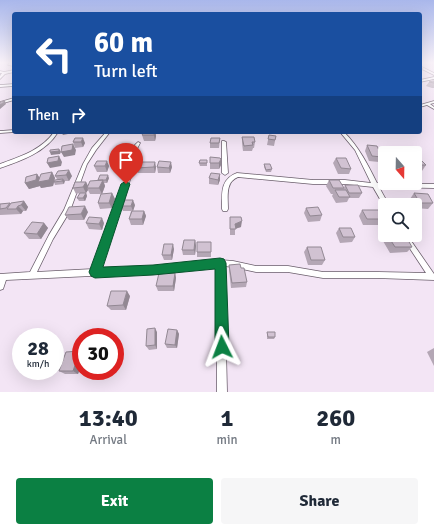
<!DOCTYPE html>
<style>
:root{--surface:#fff;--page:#f6f6f7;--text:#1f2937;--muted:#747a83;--accent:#0b8043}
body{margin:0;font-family:Signika,sans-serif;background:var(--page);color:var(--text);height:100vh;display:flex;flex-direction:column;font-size:15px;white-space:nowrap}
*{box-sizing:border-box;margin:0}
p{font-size:13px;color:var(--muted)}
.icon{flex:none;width:22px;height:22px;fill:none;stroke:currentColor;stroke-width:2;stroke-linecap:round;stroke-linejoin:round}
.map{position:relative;height:392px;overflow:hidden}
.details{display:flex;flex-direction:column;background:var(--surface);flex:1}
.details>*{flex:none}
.banner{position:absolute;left:12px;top:12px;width:410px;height:122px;border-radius:4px;box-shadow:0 4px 16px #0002;background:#1a4fa0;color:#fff;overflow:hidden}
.needle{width:26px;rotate:160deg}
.fabs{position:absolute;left:378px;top:146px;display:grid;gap:8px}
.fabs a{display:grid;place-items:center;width:44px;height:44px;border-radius:4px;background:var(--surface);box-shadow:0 4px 16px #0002;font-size:20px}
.speed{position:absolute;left:12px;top:328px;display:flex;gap:8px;font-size:20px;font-weight:700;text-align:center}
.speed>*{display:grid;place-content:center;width:52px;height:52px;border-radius:50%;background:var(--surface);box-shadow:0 4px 16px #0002;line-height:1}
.speed small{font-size:10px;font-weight:400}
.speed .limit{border:6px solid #d22;background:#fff;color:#111}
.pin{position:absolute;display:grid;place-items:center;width:34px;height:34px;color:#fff;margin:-41px -17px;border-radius:50% 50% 50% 0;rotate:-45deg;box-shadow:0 0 4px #0007}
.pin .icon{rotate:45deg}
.me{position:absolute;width:44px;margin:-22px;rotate:357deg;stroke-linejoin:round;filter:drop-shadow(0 0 3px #0008)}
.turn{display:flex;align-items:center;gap:14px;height:84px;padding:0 16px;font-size:18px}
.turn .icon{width:52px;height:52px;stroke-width:2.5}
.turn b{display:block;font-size:28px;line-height:34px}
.then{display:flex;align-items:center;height:38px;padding:0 16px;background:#0003;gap:8px;font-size:15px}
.eta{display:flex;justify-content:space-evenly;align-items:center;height:68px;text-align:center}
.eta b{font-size:24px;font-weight:800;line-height:28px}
.button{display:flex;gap:8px;margin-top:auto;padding:8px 16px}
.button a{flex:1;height:46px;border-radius:4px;background:var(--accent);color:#fff;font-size:16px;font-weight:800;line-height:46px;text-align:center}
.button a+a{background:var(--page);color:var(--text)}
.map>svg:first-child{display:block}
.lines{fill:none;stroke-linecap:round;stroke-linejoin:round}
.street-casing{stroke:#6b5f6c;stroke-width:1.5}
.street{fill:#fff;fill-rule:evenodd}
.wall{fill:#b4a7b5}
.shaded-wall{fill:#928893}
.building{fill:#d1c2d2;stroke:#928893}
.route{fill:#0b8043;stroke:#07532c}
</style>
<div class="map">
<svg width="434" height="392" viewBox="0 0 434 392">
<rect width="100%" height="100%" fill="#f3e5f5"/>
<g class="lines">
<g class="street-casing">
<path id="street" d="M9 63H12V64H14V66L8 65Z
M420 66 434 73V75L420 68Z
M14 70V72L5 74 0 79V76L2 73H0V71L4 72Z
M434 77V79L420 82V80Z
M14 84V86L0 87V85Z
M14 98V100L0 104V102Z
M434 101V103L430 104 434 107V109L427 105 420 107V105Z
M14 130V132H15L0 133V131Z
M54 132H58C46 152 21 161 0 168V164C19 157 42 150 54 132Z
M106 132H110L96 150 87 164 70 211 53 239 37 272 93 269 130 168C130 158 130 148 138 142L140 143 135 153 134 168 100 269 153 267 220 260 233 261 256 266H288L323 272H378L426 273 401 235H407L434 274V280L378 278H323L288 272H256L233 267 224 266 227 392H217V266L153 273 6 280 3 289 0 290V274L30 272 49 235 64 210 83 164 92 148Z
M340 132H344C359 147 368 165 377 183L434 184V188L379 187 389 205H385V207L384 206 373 187 345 184H313L238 177C225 182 228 197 228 209L227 211H223L222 209C222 194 220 179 237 173L313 180H345L371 183 355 150Z
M222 141H224L226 142 228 173 225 175 222 173Z"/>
</g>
<use href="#street" class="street"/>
</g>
<path class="wall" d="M434 81V88H432L426 86 429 82Z
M144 132H156V136L155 141H144L142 135Z
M269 135 276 136 274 146 267 145Z
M242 137 255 142 254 148H253L252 151H243L242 143Z
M75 138 85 143 83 147 75 148 73 142Z
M220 138 219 148H210V143Z
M367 145 382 157 379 162 369 161 365 151Z
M336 158 351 169 349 174H338L333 163Z
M221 159V165L219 169H210V163Z
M415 159 426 165 422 171H415Z
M97 161 109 166 107 172H97L94 166Z
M138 162 156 167 155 173H138L136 168Z
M199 163H207V166H200Z
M264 164 272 169 271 172H266L264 167Z
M157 167H172L170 173H158Z
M58 171 72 176 69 181H64V184L55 185 54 182 53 186 41 188 40 186 29 189 25 183 37 174 39 177 52 172 55 178 54 182 57 179 55 176Z
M220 174V180L218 185 209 184V178Z
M109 178 107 183H104L105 186 102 194H90L88 190 86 193 87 196 85 201H79L77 198 80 193 76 194 73 188 86 182 88 186 98 180Z
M329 180 344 188 345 185 362 193 359 198H349L347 202 336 203 332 196 333 194H331L326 186Z
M112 193 115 199 112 208 100 209 98 203Z
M414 193 433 203 428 209 415 208V205H413L410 199Z
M24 201 28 207 26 211H23L21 214 0 215V204L10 203V204Z
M135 205 133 211H144L146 216 143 225H131L129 219 131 211H123L120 206Z
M306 208 322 215 320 221 308 222 304 213Z
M362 210 385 217 384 218 385 219 381 225H363L359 216Z
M88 212 84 220H69L65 215Z
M230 217 241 227 235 229V235H230Z
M44 223 48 228 41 239H29L24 233Z
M86 223H104L102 230 89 229Z
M339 228 355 237 352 242 340 243 336 233Z
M388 236 412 247 407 252 390 253 383 241Z
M195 240 196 246 195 255H183L182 250Z
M211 242V257H197V252Z
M307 247 325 260 322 265H308L304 252Z
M174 249 172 260H164L162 255Z
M229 265 241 268 247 282 246 287 231 288 229 270Z
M175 273 176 278 174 291H158L156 286Z
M130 296 126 310H111L107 306Z
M177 330 179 334 177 348H167L165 344Z
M157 332V349L149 350 146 346Z
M267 332 275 337 274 339H267Z
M434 348V366L427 352Z
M80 351 81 352V366L78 374H65L59 371Z"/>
<path class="shaded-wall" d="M424 67 422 71 420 72V68Z
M5 101 6 104 0 109V105Z
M61 132H74L73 133 63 135Z
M155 132 156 136 155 141 154 135Z
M83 138 85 143 83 147 81 142Z
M73 144 76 150 75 155 64 157 61 152 60 154 51 155 50 152 59 149 61 152Z
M129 151 130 157 128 162 115 164 113 158Z
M59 156 62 162 61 166 50 168 47 163Z
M221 159V165L219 169V163Z
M107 161 109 166 107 172 105 166Z
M155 162 156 167 155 173 154 167Z
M171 162 172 167 170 173 169 168Z
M69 170 72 176 69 181 66 175Z
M52 172 55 178 53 186 41 188 40 186 29 189 25 183 37 174 41 180Z
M220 174V180L218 185V180Z
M108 175 109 178 107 183 106 180Z
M63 179 65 181 64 184 62 181Z
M103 180 105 186 102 194 99 188Z
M86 182 89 188H87L88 190 86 193 83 187Z
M86 193 87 196 85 201 83 198Z
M112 193 115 199 112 208 109 203Z
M133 200 135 205 133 211 131 206Z
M24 201 28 207 26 211 21 205Z
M18 206 23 211 21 214 16 209Z
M85 206 88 212 84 220 81 214Z
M144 211 146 216 143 225 142 219Z
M102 218 104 223 102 230 99 224Z
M242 221 241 227 234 229 235 224Z
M44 223 48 228 41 239 37 234Z
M195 240 196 246 195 255 194 250Z
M173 244 174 249 172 260 171 255Z
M175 273 176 278 174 291 173 286Z
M127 291 130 296 126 310 123 305Z
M155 328 157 332V349L155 345Z
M177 330 179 334 177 348 175 345Z
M105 332 109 336V337H104Z
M80 351 81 352V366L78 374 73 371Z"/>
<path class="building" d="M433 81H434V83L429 82Z
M5 101 0 105V102H1Z
M144 132H155L154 135H142Z
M269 135 276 136 275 140 268 139Z
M242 137H254L255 142H252L253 145 244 146Z
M75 138H83L81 142H73Z
M211 138H220L219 143H210Z
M73 144 72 150 61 152 62 146Z
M367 145 377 146 382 157 372 156Z
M59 149V151L50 152V150Z
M116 151H129L127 156 113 158Z
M59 156 58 161 47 163 48 158Z
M210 157 220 158 221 159 219 163H210Z
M336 158H346L351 169 341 168Z
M415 159H420L426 165H417L415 163Z
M200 160H207V163H199Z
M97 161H107L105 166H94Z
M159 161 171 162 169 168 157 167Z
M138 162H155L154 167 136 168Z
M264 164H270L272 169 266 170Z
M69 170 66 175 55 176 58 171Z
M52 172 49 180 38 182 41 174Z
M211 173 220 174 218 180 209 178Z
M37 174 36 180 25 183 26 177Z
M100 175H108L106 180H98Z
M63 179 62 181 54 182 55 180Z
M103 180 99 188H87L90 181Z
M329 180H339L344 188H333Z
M75 182H86L83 187 73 188Z
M345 185H358L362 193H349Z
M335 190H346L350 197H339Z
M80 193H86L83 198H77Z
M112 193 109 203H98L101 194Z
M414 193 428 194 433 203H420Z
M123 200H133L131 206H120Z
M24 201 21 205 18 206 16 209H7L11 203Z
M10 203 6 208 0 209V204Z
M85 206 81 214 65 215 69 207Z
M318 207 322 215 310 216 306 208Z
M362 210H380L385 216H383L385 219H367Z
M132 211H144L142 219H129Z
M89 217 102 218 99 224 86 223Z
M230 217H241L242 221 235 224 236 229H230Z
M32 222 44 223 37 234 24 233Z
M339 228H351L355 237H343Z
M405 235 412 247H395L388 236Z
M184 240H195L194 250H182Z
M197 242H211V252H197Z
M164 244H173L171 255H162Z
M307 247H321L325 260H311Z
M240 264 241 268H244L247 282 232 283 229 265Z
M159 273H175L173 286H156Z
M111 291H127L123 305 107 306Z
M155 328V345L146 346 147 329Z
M168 329 177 330 175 345 165 344Z
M87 331 105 332 104 337H85Z
M267 332H275V337H268Z
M80 351 73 371H59L66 352Z"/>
<linearGradient id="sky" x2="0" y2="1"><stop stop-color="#a9b7eb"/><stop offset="0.53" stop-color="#faf3fa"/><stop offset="1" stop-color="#faf3fa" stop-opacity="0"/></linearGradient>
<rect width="434" height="118" fill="url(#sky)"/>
<path class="route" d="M126 181 130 184 103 267 153 265 220 258 224 259 226 263 229 347 227 353 222 355 217 353 215 347V269L153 275 95 278 91 276 89 272 121 184Z"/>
</svg>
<div class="fabs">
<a><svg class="needle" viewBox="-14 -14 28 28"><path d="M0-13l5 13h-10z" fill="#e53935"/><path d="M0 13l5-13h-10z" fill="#747a83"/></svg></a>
<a><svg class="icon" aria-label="search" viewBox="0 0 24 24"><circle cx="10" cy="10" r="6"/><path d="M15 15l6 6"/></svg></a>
</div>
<div class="speed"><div>28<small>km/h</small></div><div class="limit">30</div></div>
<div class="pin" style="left:126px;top:184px;background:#d93025"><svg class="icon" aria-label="arrive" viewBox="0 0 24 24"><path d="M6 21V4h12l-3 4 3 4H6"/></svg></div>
<svg class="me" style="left:222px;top:347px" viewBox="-20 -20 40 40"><path d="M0-17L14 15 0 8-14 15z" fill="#0b8043" stroke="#fff" stroke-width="4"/></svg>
<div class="banner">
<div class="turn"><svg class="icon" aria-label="left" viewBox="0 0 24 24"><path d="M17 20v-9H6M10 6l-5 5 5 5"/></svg><div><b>60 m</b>Turn left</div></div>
<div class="then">Then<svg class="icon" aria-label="right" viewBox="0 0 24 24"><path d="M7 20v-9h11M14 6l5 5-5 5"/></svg></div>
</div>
</div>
<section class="details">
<div class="eta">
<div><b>13:40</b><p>Arrival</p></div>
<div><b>1</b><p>min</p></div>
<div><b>260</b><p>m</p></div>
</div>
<div class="button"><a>Exit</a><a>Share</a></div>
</section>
